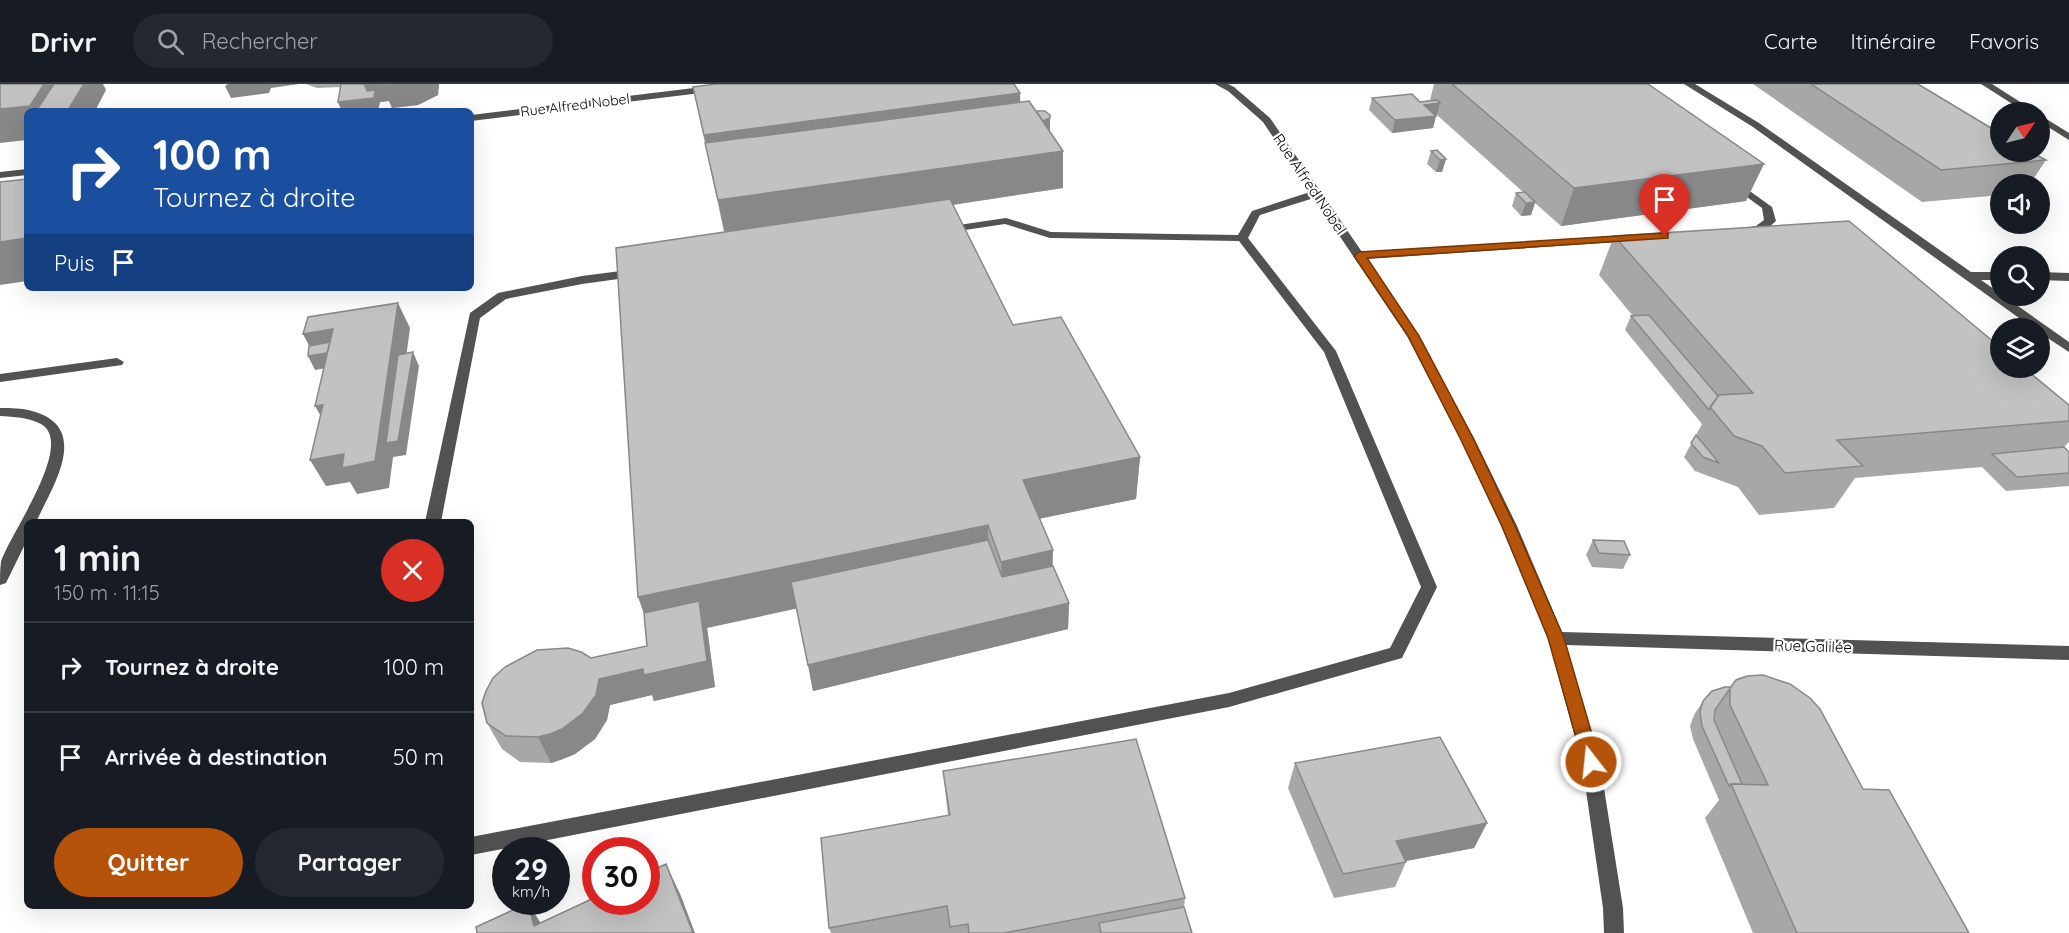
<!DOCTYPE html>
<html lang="fr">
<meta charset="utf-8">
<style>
:root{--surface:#171b24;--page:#242831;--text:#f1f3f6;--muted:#9ea1a6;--line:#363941;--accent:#b45309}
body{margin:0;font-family:Quicksand,sans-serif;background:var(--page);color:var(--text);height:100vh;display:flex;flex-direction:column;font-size:22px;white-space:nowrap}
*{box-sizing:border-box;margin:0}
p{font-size:20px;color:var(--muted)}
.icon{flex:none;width:33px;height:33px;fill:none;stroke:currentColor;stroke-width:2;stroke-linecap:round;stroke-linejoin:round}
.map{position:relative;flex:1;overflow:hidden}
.drawer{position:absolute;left:24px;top:435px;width:450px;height:390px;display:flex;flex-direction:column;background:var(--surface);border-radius:9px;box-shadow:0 6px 24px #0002}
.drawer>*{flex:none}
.banner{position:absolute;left:24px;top:24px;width:450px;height:183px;border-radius:9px;box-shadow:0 6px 24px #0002;background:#1a4fa0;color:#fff;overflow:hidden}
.needle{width:39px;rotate:55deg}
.controls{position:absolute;left:1990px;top:18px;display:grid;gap:12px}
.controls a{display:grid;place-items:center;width:60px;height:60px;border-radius:50%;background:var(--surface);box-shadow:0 6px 24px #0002;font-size:30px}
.speed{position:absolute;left:492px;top:753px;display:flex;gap:12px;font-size:30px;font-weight:700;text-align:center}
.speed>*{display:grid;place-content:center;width:78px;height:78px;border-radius:50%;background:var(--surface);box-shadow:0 6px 24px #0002;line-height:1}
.speed small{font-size:15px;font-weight:400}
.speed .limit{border:9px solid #d22;background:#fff;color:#111}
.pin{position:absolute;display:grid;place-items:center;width:51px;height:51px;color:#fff;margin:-62px -26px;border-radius:50% 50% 50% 0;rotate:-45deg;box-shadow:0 0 6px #0007}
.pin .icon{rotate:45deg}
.me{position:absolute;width:66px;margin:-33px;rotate:344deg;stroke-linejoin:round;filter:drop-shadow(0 0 4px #0008)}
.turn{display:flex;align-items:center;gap:21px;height:126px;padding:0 30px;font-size:27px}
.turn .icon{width:78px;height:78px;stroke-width:2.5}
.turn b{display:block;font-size:42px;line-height:51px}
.then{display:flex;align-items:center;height:57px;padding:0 30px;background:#0003;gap:12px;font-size:22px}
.round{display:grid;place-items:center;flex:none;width:63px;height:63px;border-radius:32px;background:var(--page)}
.head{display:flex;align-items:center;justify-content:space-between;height:102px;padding:0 30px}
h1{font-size:36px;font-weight:700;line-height:45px}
.cta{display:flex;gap:12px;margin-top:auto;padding:12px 30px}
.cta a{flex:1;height:69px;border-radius:36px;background:var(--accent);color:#fff;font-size:24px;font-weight:700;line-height:69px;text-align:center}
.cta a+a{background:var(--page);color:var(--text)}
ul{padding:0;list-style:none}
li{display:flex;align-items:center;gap:18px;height:90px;padding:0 30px;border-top:2px solid var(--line)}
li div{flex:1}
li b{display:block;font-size:22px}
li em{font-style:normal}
header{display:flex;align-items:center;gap:36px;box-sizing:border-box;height:84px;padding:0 30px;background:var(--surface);border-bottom:2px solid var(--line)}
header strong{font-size:28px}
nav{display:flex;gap:33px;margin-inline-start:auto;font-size:21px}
.search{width:420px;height:54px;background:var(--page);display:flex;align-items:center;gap:15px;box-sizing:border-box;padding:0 21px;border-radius:33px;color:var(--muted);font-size:22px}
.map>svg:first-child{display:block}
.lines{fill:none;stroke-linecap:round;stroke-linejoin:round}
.minor{fill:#525252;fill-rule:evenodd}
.wall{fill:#a7a7a7}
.shaded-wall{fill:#888}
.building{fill:#c2c2c2;stroke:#888;stroke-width:1.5}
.route{fill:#b45309;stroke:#753606;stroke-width:1.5}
.labels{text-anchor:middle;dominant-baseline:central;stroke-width:4.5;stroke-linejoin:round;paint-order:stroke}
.far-street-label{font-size:14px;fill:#000;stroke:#fff}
.street-label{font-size:15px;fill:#000;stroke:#fff}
</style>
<header>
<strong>Drivr</strong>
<div class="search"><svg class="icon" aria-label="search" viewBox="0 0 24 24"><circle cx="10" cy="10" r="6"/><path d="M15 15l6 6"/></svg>Rechercher</div>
<nav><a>Carte</a><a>Itinéraire</a><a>Favoris</a></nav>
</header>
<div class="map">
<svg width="2069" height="849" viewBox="0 0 2069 849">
<rect width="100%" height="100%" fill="#fff"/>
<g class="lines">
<path class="minor" d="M727 0H755L750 3 471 37V31Z
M1215 0H1228L1234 3 1270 34 1362 168 1632 151 1638 154 1632 157 1367 175 1419 252 1474 354 1517 442 1562 548 2069 562V576L1566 561 1600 679 1623 824 1624 849H1604L1603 824 1582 679 1548 554 1501 442 1460 354 1407 252 1314 114 1260 131 1248 154 1336 267 1437 503 1402 574 1229 623 471 771V753L1229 609 1390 564 1421 503 1324 268 1239 157 1050 154 1005 140 945 149 939 146 945 143 1006 134 1051 148 1238 151 1252 127 1310 108 1263 38 1228 7Z
M1684 0H1695L1759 39 1971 188H2001V196H1981L2069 258V268L2040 249V244H2033L1753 43Z
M1981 0H1992L2036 28H2025Z
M2040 31 2069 49V56L2040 38Z
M27 85V91L0 94V88Z
M1733 95 1772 123 1776 137C1767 146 1751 155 1740 146L1742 144 1756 142 1764 136 1762 124 1729 100V96Z
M636 185 642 189 640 192 582 200 506 215 480 234 441 438H425L470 229 498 209 582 192Z
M2040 188 2069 189V197L2040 196Z
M117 274 124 278 122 281 0 298V290Z
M0 324C10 324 22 324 32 327 92 343 53 402 36 438H27V456L6 499 0 501C0 494 0 485 1 478 9 451 76 360 41 340 28 333 14 333 0 332Z"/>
</g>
<path class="wall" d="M306 0H439L438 11 418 21 392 24 389 17 380 18 378 26 372 27H342L338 18 341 3 317 4Z
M1434 0H1648L1746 117 1561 142 1535 119 1531 131 1521 132 1512 122 1516 109 1523 108 1437 31H1435L1436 32 1433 44 1392 49 1369 26 1372 14 1420 18 1430 16Z
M1753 0H1918L2046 76 2030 100H2001V111L1922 118Z
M693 3 1020 9V18L1050 47 1063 104 953 121 1013 241 1140 373 1136 415 1040 434 1053 482 1069 519 1068 545 813 607 797 524 707 543 715 603 654 617 652 611 610 621 607 636 595 655 575 670 563 675 551 679 520 678 502 665 487 639 591 574 647 562 724 148Z
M1431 67 1446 75 1442 88H1436L1427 80Z
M1614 152 2069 321V358L2064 363 2069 368V402L2006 407 1982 383 1855 394 1834 424 1759 431 1738 403 1695 387 1684 373 1702 340 1625 246 1631 232H1633L1599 191Z
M1593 456 1630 471 1623 485 1592 483 1586 471Z
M1725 603 1863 705 1969 849H1753L1705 734 1719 716 1693 655 1690 642 1694 631 1703 617Z
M1295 679 1487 739 1474 764 1406 777V778L1395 803 1334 814 1288 704Z
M943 687 1185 814 1184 823 1192 849H831L829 844 948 732Z"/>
<path class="shaded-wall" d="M44 0H103L106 6 95 27H27V56L0 59V25Z
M228 0H299L271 4 269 9 231 14 225 2Z
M347 0H439L438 11 418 21 392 24 389 17 380 18 378 26 342 27 338 18Z
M1020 9 1021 39 1050 34V46L713 96 704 51Z
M1440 19 1437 31 1421 33 1424 21Z
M1436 32 1433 44 1392 49 1395 36Z
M1063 67V104L726 155 718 116Z
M1446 75 1442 88H1436L1440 76Z
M1764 80 1746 117 1561 142 1574 104Z
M1535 118 1531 131 1521 132 1526 119Z
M27 154V197L0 201V158Z
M398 219 410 244 395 358 413 268 419 282 406 371 393 373 389 404 357 410 350 398 326 402 310 376Z
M333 245 344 281 315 286 308 272 314 271 303 250Z
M323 321 330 348 315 322Z
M1140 373 1136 415 1024 438 1023 396Z
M988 441 989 483 707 544 715 603 654 617 652 611 610 621 607 636 595 655 575 670 563 675 551 679 538 653 599 595 643 585 653 555 638 513Z
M1053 466 1052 508 1003 520 1001 478Z
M1069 519 1068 545 813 607 808 581Z
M1487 739 1474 764 1385 781 1396 757Z
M666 780 681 812 695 849H693Z
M528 819 547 849 534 842Z"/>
<path class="building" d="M0 0H44L30 22 0 25Z
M54 0H84L68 26 36 27Z
M341 0H364L367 7 375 6 374 14 338 18Z
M383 0H397L383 2Z
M716 0H1014L1020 9 704 51 693 3Z
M1452 0H1648L1764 80 1574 104Z
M1811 0H1918L2001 50V68H2031L2046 76 1941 86Z
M1412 10 1420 18 1437 16 1440 19 1424 21 1436 32 1395 36 1372 14Z
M1029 17 1063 67 718 116 705 59Z
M1006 19 1007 20 754 53Z
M1036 27H1045L1050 31V34L1043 37Z
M1437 66 1446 75 1440 76 1431 67Z
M27 95V154L0 158V98Z
M1525 108 1535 118 1526 119 1516 109Z
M950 115 1013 241 1061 233 1140 373 1023 396 1053 466 1001 478 988 441 638 513 616 164Z
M1849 137 2001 264V284H2024L2069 321V337L1837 356 1863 382 1785 389 1762 362 1734 352 1710 323 1719 311 1753 309 1614 152Z
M398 219 375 377 342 384 344 370 310 376 323 321 315 322 333 245 303 250 308 233Z
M1649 231 1718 312 1709 326 1631 232Z
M330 258 327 269 308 272 309 262Z
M413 268 398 357 386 359 398 271Z
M1696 351 1719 379 1703 373 1691 359Z
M2064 363 2069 368V389L2017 393 1992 370Z
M988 456 1002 493 1053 482 1069 519 808 581 791 498Z
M1593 456 1624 457 1630 471 1599 469Z
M699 517 707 577 644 591 643 585 599 595 596 611 583 629 562 645 550 650 538 653 506 652 487 639 482 619 486 607 493 594 505 583 537 566 568 564 581 568 591 574 647 562 644 529Z
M1763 591 1790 600 1810 614 1820 625 1863 705 1889 706 1969 849H1797L1731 700 1768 701 1730 621V604L1736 596 1747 592Z
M1725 603H1731L1715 626 1714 636 1742 700H1731L1729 702 1702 642 1700 628 1703 617 1712 607Z
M1440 653 1487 739 1396 757 1406 778 1343 790 1295 679Z
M1136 655 1185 814 1004 849H969L968 840 950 843 947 822 829 844 821 754 950 731 943 687Z
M666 780 693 849H477L476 843 528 819 534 842 596 813V818H646V789Z
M1184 823 1192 849H1101L1099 839Z"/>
<path class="route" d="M1665 149H1668V154L1367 174 1419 252 1473 354 1515 442 1564 554 1600 678 1597 684 1591 686 1585 684 1583 678 1548 554 1502 442 1460 354 1408 252 1354 172 1359 168Z"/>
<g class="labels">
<g class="far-street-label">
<text transform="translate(575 21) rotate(-7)">Rue Alfred Nobel</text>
</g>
<g class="street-label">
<text transform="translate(1310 100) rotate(56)">Rue Alfred Nobel</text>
<text transform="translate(1813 562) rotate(2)">Rue Galilée</text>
</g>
</g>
</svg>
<div class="controls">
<a><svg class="needle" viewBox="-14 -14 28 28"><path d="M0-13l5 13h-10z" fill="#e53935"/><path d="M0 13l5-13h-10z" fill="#9ea1a6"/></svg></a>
<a><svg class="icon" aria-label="sound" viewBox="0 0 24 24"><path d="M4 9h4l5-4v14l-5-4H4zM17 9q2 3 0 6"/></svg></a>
<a><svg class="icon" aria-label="search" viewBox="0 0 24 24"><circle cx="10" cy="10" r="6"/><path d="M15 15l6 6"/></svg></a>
<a><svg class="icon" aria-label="layers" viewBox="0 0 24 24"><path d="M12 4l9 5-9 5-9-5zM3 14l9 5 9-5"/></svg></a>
</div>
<div class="speed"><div>29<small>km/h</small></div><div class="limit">30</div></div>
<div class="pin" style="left:1665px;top:152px;background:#d93025"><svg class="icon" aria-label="arrive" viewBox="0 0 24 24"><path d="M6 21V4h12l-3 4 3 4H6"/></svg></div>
<svg class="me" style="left:1591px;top:678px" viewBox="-20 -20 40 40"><circle r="17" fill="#b45309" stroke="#fff" stroke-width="3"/><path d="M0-11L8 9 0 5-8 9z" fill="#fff"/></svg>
<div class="banner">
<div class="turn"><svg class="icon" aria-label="right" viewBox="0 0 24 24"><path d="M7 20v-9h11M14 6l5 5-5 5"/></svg><div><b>100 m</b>Tournez à droite</div></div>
<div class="then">Puis<svg class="icon" aria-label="arrive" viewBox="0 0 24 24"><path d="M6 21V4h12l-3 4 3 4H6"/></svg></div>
</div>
<section class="drawer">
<div class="head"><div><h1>1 min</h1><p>150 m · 11:15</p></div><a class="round" style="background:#d93025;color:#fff"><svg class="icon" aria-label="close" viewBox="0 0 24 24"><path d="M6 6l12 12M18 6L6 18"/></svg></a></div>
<ul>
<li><svg class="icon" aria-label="right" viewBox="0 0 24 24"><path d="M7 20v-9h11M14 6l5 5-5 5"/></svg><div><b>Tournez à droite</b></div><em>100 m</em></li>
<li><svg class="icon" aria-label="arrive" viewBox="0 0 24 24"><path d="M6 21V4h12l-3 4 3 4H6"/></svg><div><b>Arrivée à destination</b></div><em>50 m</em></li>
</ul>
<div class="cta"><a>Quitter</a><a>Partager</a></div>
</section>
</div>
